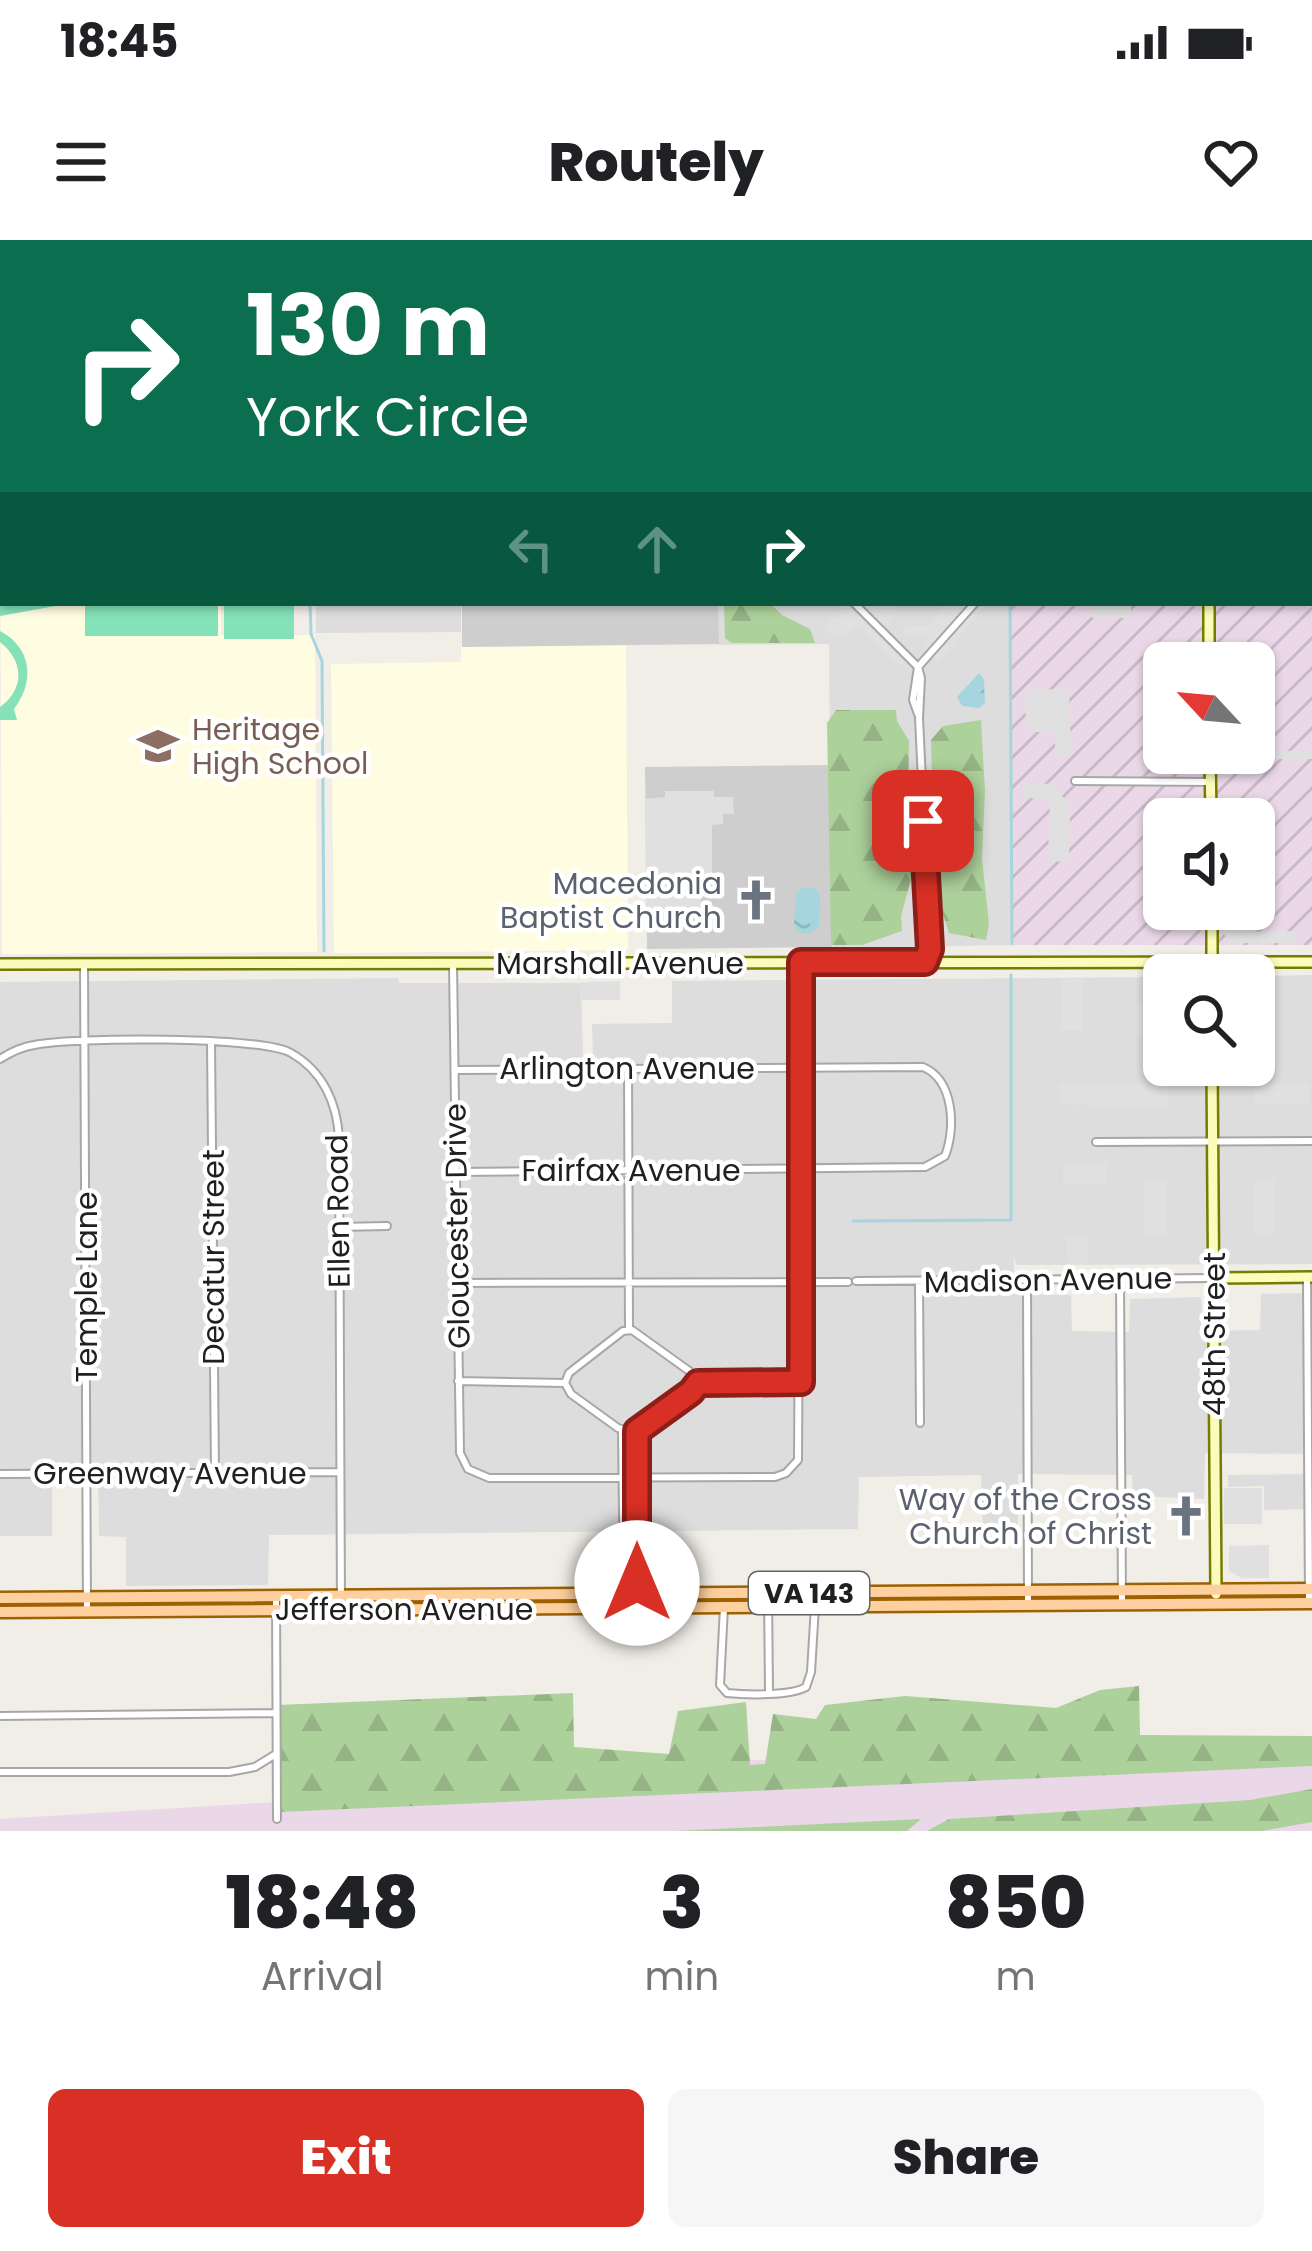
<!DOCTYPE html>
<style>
:root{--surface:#fff;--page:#f6f6f6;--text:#202124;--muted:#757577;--accent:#d93025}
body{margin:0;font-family:Poppins,sans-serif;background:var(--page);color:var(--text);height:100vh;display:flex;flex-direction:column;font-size:45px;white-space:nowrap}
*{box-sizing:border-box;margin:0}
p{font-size:39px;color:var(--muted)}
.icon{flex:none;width:66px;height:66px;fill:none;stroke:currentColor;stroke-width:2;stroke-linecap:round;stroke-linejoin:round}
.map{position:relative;height:1591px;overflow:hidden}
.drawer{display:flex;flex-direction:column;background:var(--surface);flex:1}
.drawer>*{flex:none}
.guide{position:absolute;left:0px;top:0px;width:1314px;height:366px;box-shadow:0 3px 9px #0004;background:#0b6e4f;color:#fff;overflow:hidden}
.needle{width:78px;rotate:296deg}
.tools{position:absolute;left:1143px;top:402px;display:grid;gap:24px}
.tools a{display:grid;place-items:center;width:132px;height:132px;border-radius:18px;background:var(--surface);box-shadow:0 3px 9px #0004;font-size:60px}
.pin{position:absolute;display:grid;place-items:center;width:102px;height:102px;color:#fff;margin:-51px;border-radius:24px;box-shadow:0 6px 18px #0006}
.me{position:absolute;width:132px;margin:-66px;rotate:0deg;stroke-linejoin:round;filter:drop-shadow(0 0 9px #0008)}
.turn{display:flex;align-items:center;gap:42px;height:252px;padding:0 48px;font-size:54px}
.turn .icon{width:156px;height:156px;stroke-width:2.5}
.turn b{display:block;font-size:84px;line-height:102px}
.lanes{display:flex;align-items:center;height:114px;padding:0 48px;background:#0003;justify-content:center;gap:60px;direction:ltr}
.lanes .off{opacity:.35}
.eta{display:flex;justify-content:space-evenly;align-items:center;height:204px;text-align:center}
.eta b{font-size:72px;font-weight:800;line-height:84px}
.action{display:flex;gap:24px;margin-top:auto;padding:24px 48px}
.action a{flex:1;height:138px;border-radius:18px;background:var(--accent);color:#fff;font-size:48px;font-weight:800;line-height:138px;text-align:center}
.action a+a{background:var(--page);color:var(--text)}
.status{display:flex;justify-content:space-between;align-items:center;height:84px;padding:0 60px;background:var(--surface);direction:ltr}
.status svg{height:33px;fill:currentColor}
header{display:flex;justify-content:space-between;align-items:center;height:156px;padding:0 48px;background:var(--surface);font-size:54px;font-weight:800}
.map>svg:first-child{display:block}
.residential{fill:#dedddd}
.industrial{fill:url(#industrial-furrows);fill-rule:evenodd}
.education{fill:#fffde1}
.religious{fill:#cecece}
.railway{fill:#ead8e8}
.forest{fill:url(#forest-firs)}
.pitch{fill:#84e1b8}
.parking{fill:#e0e0e0}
.water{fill:url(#water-ripples)}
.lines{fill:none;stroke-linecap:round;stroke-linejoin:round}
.stream{stroke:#a6d5df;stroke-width:3}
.street-casing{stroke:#a7a7a7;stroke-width:10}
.secondary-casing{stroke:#757c03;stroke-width:14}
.primary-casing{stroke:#9c6100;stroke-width:15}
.street{stroke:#fff;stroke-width:6}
.secondary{stroke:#fbfbbb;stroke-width:9}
.primary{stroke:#fed09f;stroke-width:10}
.route-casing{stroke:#8d1f18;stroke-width:30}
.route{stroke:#d93025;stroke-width:21}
.labels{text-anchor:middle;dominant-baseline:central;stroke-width:9;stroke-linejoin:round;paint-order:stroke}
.shield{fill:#fff;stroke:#636363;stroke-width:3}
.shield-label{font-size:27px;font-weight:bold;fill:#202020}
.education-label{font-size:30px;fill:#785e54;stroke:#fff;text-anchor:start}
.worship-label{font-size:30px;fill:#5b616d;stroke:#fff;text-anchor:end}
.street-label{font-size:30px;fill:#202020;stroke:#fff}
</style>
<div class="status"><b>18:45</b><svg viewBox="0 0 49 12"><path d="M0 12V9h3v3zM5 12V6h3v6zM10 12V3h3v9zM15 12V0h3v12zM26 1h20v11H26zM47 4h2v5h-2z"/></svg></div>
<header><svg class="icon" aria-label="menu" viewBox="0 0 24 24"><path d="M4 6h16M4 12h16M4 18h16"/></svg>Routely<svg class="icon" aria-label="heart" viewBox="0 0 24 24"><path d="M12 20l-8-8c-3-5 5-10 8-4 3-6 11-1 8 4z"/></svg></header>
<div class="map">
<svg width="1312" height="1591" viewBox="0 0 1312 1591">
<defs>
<pattern id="industrial-furrows" width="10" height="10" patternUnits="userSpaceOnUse" patternTransform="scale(3)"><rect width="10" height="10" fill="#ead8e8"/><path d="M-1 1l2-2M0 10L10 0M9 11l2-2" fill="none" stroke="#c8b9c7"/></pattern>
<pattern id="forest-firs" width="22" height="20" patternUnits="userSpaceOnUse" patternTransform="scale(3)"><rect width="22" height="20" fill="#add19b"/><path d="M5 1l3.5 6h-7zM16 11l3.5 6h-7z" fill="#95b385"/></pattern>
<pattern id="water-ripples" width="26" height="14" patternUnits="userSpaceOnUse" patternTransform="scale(3)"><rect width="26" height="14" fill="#a6d5df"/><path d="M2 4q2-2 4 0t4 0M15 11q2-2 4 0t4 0" fill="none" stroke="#8fb7bf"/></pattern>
</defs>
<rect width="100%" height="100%" fill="#f1ede7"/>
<path class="residential" d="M0 0H486V3H3L0 89Z
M560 0H1006L1007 3H560Z
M316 363H461V392L316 393Z
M718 363H1010L1011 705 832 708 829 404 718 405Z
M1312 735V1024L1016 1025 1014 1015V1054L1071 1055 1072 1091 1129 1092 1130 1059 1201 1057 1203 1091 1260 1090 1261 1054 1312 1053V1214L1205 1213 1204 1259 1133 1256 1132 1235 1018 1234V1289H983L981 1235 859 1237 858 1289 269 1295 268 1345 126 1346V1297L99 1296 98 1224H52V1296H0V742L398 738 399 743H581L583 819 593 818 592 784 672 783V741L1164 737V825H1254V736Z
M1312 1234V1269L1264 1270V1246L1228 1247V1235Z"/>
<path class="industrial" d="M1007 0H1312V705H1011L1010 363H1311V3ZM1164 423H1254V513H1164ZM1164 579H1254V669H1164Z"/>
<path class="education" d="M0 245 3 363H221V395H315L317 712 2 714Z
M626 405 628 710 334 713 331 424 461 422V407Z"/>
<path class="religious" d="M462 363H718L719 404 462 407Z
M830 525 832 707 647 709 645 527Z"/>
<path class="railway" d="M1312 1517V1591H0V1579L491 1549 559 1521Z"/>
<path class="forest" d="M724 363H770L782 375 810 389 815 403H731L725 398Z
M836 470H896L897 481 909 501 908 564 913 582 910 600 912 636 901 676 902 691 862 705H831L827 483Z
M981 480 985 551 982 618 989 684 986 700 949 693 935 650 931 500 943 486Z
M1139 1446 1140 1495 1312 1496V1526L281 1572 277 1465 573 1453 574 1507 669 1514 678 1471 746 1462 750 1525 765 1524 773 1474 816 1479 825 1465 905 1456 1056 1468 1100 1450Z
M1312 1549V1582L1262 1591H927L949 1579 1250 1560Z
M921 1579 907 1591H674Z"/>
<path class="pitch" d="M0 247 3 363H72L0 376Z
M85 363H218V396H85Z
M224 363H294V399H224Z
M0 391C32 408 35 441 14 469L17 480H0V467C25 449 24 421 0 402Z"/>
<path class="parking" d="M840 363H890L898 372 879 390 907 420 901 427 859 384 843 399 837 392 831 396 823 388 843 368Z
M941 363H986L938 424 924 407 931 397H903L905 386H928L944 366Z
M1092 363H1131V378H1092Z
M1069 449 1071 515H1055V492H1032L1026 484 1025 450Z
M1312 510V519H1228L1229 513Z
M1024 543 1052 544 1070 565 1069 622 1048 621 1050 559 1023 558Z
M665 551H714V557H733L734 574H723V584L712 585V652L701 653V673H654L646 665 645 559 665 557Z
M1224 669 1247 672V692L1296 691V703H1230L1224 694Z
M1061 739H1082V790H1061Z
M620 741V760H582L581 742Z
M1137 764H1159L1164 804 1160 797H1137Z
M1060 844 1168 845 1167 866 1060 865Z
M1254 844H1309V865H1254Z
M1063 923H1107V945H1063Z
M1166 940 1167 996 1145 997 1144 941Z
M1275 940V995H1254L1253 941Z
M1067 997H1088V1023H1067Z
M1224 1248H1262V1284H1224Z
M1269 1305V1338H1242L1229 1331V1306Z"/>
<path class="water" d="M979 433 984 440 985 463 979 468 962 466 957 457Z
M804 647 816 649 820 656 819 687 808 694 798 692 794 684 796 653Z"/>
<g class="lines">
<path class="stream" d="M1008 0V3
M261 3V0
M310 363 311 394 322 421 324 711
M1010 363 1012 704
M853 981 1011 980V735"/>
<g class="street-casing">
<path id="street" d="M0 231H3
M854 363 918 427 921 438 919 478 930 709 925 722
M918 474 913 460 918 427 975 363
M1075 541 1211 542
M924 718 925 666
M84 723 87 1372
M453 724 460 1213 468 1229 489 1238 775 1237 786 1233 798 1220 801 722
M211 801 215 1233
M0 819C11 812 22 807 34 805 73 797 261 796 291 813 323 831 337 863 339 898L341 1370
M628 827 629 1090
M455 830 923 827C954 840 956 888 945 916L925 927 457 932
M1096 902 1312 901
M339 987 387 986
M1307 1037 1309 1363
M1120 1039 1122 1365
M1027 1040 1028 1365
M856 1041 1214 1038
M457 1043 848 1042
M919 1043 920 1183
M632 1090 692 1133 698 1143 647 1186 630 1191 618 1188 571 1154 565 1143 569 1133 623 1091Z
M458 1141 565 1143
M698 1143 801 1141
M622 1190 624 1354
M637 1191 638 1367
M0 1234 340 1232
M768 1353 769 1451
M276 1356 277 1579
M724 1367 720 1445 727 1453C746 1455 791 1456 806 1447L811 1432 815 1366
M0 1476 276 1473
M0 1532H229L255 1527 276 1514"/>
</g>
<g class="secondary-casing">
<path id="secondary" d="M1207 0V3
M1209 363V423
M1210 513 1211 579
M0 724 1312 722
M1212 735V669
M1212 825 1216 1354
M1214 1038 1312 1037"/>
</g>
<g class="primary-casing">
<path id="primary" d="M0 1358 1312 1349
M0 1372 1312 1363"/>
</g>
<use href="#street" class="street"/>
<use href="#secondary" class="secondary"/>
<use href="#primary" class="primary"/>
</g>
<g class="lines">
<g class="route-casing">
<path id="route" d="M637 1343V1191L691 1152 698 1143 801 1142V722H925L930 709 923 581"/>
</g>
<use href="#route" class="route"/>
</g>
<defs>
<g id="school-bare" transform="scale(3.24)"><path d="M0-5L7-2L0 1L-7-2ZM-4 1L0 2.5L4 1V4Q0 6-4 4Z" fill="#8d6e63" stroke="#fff" stroke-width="2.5" paint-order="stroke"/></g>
<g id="church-bare" transform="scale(3.24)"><path d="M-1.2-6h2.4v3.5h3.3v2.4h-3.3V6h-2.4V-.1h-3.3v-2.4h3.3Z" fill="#6b7280" stroke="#fff" stroke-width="2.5" paint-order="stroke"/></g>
</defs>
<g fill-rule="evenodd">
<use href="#school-bare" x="158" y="506"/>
<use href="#church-bare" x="756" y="660"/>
<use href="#church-bare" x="1186" y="1276"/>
</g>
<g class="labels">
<rect class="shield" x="749" y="1332" width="120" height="42" rx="9"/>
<g class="shield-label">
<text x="809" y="1353">VA 143</text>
</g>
<g class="education-label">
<text x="192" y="489">Heritage<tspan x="192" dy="34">High School</tspan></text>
</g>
<g class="worship-label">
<text x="722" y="643">Macedonia<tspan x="722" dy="34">Baptist Church</tspan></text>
<text x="1152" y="1259">Way of the Cross<tspan x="1152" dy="34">Church of Christ</tspan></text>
</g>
<g class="street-label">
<text x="620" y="723">Marshall Avenue</text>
<text x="627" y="828">Arlington Avenue</text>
<text x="631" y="930">Fairfax Avenue</text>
<text transform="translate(338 971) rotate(-91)">Ellen Road</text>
<text transform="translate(457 986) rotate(-91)">Gloucester Drive</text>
<text transform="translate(213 1017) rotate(-90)">Decatur Street</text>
<text transform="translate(1048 1040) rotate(-1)">Madison Avenue</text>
<text transform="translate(86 1047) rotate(-90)">Temple Lane</text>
<text transform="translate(1214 1094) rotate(-90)">48th Street</text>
<text x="170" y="1233">Greenway Avenue</text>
<text x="404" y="1369">Jefferson Avenue</text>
</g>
</g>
</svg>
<div class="tools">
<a><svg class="needle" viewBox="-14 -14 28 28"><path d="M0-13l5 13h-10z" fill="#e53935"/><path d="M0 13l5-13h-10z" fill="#757577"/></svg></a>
<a><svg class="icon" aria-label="sound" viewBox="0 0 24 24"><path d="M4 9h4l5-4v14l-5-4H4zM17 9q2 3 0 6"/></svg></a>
<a><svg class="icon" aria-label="search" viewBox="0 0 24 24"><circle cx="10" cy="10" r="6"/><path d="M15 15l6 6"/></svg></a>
</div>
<div class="pin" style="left:923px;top:581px;background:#d93025"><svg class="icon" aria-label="arrive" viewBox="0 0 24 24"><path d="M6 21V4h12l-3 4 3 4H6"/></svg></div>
<svg class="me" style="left:637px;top:1343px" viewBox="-20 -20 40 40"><circle r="19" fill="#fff"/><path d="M0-13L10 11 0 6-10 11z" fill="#d93025"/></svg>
<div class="guide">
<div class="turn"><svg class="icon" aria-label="right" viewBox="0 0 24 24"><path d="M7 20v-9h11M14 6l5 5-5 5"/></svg><div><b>130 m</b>York Circle</div></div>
<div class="lanes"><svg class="icon off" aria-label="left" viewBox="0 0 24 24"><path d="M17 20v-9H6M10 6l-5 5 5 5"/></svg><svg class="icon off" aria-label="ahead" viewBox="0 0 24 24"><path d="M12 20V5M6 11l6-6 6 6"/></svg><svg class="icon" aria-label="right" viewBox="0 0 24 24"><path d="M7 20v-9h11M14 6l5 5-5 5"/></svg></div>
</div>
</div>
<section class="drawer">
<div class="eta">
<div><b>18:48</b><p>Arrival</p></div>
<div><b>3</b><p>min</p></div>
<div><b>850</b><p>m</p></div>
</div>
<div class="action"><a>Exit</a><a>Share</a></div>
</section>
